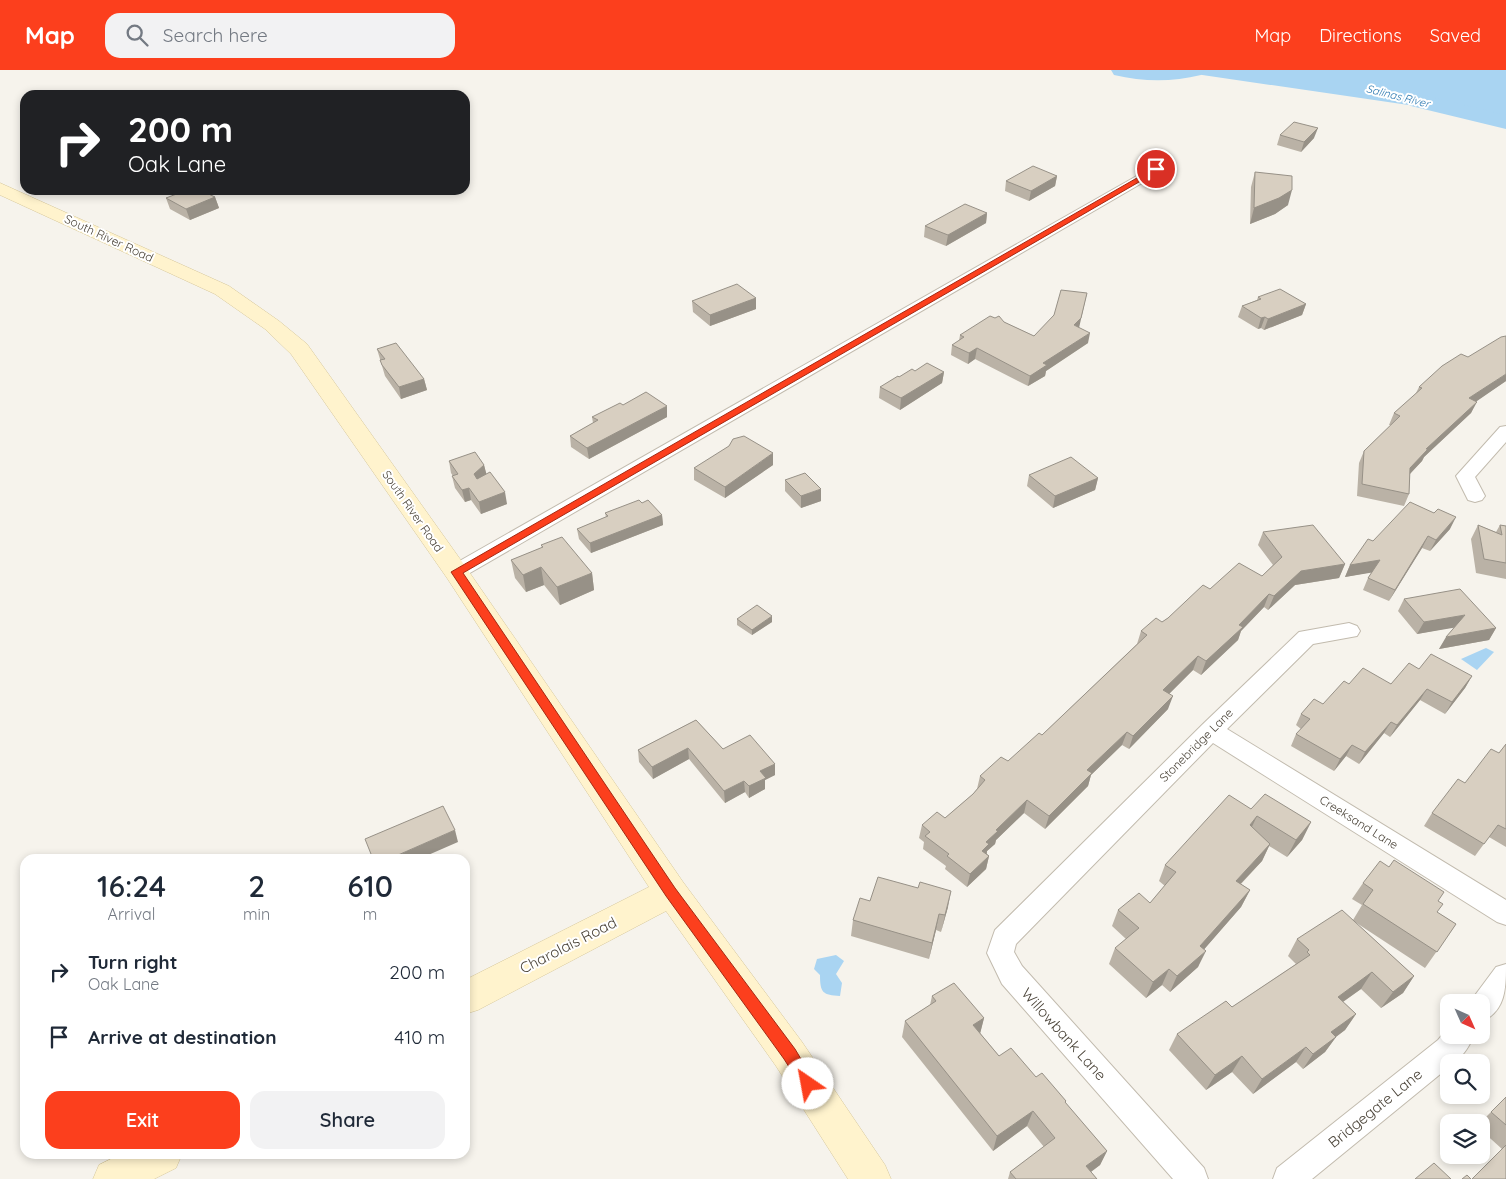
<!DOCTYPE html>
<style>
:root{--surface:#fff;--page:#f2f2f3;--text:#1f2937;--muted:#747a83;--accent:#fc3f1d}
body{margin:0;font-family:Quicksand,sans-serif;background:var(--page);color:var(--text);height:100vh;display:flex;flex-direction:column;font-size:19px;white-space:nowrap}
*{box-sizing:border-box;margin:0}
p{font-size:16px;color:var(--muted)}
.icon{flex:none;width:28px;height:28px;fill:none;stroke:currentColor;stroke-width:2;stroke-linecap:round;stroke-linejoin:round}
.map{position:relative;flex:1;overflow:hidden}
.panel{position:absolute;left:20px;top:784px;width:450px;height:305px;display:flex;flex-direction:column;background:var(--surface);border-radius:15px;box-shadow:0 2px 8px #0003}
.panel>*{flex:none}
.hud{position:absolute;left:20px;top:20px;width:450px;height:105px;border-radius:15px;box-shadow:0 2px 8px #0003;background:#202124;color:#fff;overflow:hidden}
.needle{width:32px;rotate:135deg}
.fabs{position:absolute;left:1440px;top:924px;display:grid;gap:10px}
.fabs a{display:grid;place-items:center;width:50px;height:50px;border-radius:10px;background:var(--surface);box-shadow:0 2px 8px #0003;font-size:25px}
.pin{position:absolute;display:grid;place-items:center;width:42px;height:42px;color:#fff;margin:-21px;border:2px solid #fff;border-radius:50%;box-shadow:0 1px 5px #0007}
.me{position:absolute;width:55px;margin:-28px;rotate:327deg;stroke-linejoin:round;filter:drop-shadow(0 0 4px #0008)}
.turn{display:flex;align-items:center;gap:18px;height:105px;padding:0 25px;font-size:22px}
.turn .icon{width:65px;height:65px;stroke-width:2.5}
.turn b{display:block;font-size:35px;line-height:42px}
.eta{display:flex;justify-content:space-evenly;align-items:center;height:85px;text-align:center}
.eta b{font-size:30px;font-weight:600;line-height:35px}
.action{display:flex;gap:10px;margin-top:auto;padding:10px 25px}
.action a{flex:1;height:58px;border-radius:15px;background:var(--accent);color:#fff;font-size:20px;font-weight:600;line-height:58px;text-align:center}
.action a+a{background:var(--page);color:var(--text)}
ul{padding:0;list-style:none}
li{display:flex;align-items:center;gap:15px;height:65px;padding:0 25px}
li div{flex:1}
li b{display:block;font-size:19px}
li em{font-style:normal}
header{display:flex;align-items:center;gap:30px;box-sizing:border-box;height:70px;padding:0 25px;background:var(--accent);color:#fff}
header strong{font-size:24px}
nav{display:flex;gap:28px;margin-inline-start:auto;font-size:18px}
.search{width:350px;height:45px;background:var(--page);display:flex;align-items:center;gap:12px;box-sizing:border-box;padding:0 18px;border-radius:15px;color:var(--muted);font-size:19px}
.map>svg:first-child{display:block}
.water{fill:#a9d4f2}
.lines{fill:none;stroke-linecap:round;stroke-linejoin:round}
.river{fill:#a9d4f2;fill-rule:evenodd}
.street-casing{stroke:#c2bbae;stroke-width:2}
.secondary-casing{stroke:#d6c79b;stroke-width:1}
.street{fill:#fff;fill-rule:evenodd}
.secondary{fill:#fff3cd;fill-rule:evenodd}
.wall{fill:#bab2a6}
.shaded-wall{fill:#979187}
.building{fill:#d8cfc1;stroke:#979187}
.route{fill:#fc3f1d;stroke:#a42913}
.labels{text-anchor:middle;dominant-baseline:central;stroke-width:4;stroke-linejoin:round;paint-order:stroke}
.far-water-label{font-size:11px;font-style:italic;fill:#2e7ab2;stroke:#fff}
.street-label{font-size:12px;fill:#4b4439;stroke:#fff}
.near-street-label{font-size:15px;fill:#4b4439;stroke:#fff}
</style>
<header>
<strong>Map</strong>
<div class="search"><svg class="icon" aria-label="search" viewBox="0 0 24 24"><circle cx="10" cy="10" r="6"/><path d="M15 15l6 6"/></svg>Search here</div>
<nav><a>Map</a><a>Directions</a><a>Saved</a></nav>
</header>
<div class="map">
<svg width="1506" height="1109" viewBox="0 0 1506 1109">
<rect width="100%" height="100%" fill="#f6f3ec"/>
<path class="water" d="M1122 0H1506V52L1470 44 1182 2 1164 5Z
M1486 578 1494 582 1477 600 1461 589Z
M836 885 844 891 836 904 842 913 840 926C823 925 820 923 820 905L814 899 817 889Z"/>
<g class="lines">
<path class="river" d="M1111 0H1204L1201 5C1172 12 1144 12 1114 5Z
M1419 24 1506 45V59L1411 36 1408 31 1411 26Z"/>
<g class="street-casing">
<path id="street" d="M1156 95 1161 96 1163 99 1161 102 463 507 456 509 449 507 446 502 449 497Z
M1506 356V372L1475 407 1485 426 1482 430 1475 432 1468 430 1456 406 1500 357Z
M1349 553 1357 556 1360 561 1357 566 1313 574 1227 659 1506 830V855L1497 852 1213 673 1016 874 1014 882 1022 896 1204 1098 1208 1109H1173L1002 914 987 883 995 860 1203 654 1299 562Z
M1506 894C1506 918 1506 941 1481 952V932H1470L1496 897Z
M1449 957V965H1474C1470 975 1461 992 1449 992V997L1312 1109H1273L1277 1098 1438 970Z"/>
</g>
<g class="secondary-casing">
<path id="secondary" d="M0 113 229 216 279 251 307 274 465 496 683 812 802 972 885 1095 891 1109H848L776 996 666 841 478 940 465 944V910L649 817 447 508 291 284 265 259 215 224 0 125Z
M121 1084H182L176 1098 154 1109H93L99 1095Z"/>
</g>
<use href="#street" class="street"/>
<use href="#secondary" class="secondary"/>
</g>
<path class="wall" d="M1280 65 1314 68 1301 82 1277 75Z
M1255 102 1288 135 1275 144 1250 154 1251 117Z
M1057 106 1055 116 1029 131 1005 121 1006 111Z
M215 127 219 138 190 150 170 139 166 128Z
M987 143 986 153 946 176 924 167 925 156Z
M1258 227 1306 234 1302 245 1264 260 1261 258 1258 259 1238 247 1242 236 1257 230Z
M756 228V239L710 256 693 242 692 231Z
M1004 252 1034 266 1079 258 1088 273 1046 301 1045 306 1028 316 975 289 968 294 951 285 952 275 959 271 960 265Z
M377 279 424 309 427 320 401 329 385 306Z
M915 301 944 302 942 313 900 340 879 328 880 317Z
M1506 311 1476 331 1471 343 1424 387 1422 391 1410 404 1409 424 1404 436 1357 426 1359 393 1364 381 1391 355H1389L1394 343 1415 325 1419 317Z
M623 335 667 347 589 389 571 377 570 366 593 353 592 347Z
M449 391 484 395 486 404 507 434 481 444 471 430 465 432 455 418 452 406H453L451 403Z
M773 395 725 428 694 410V398Z
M1029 405 1098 408 1095 420 1053 438 1027 416Z
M785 410 821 431 801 438 785 421Z
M605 443 662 445 663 455 591 483 579 469 577 459 606 447Z
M1478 455 1496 462 1500 455 1506 456V509L1476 503 1471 469Z
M1450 459 1430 481 1422 478 1389 531 1363 520 1368 508 1372 502 1345 507 1350 495 1373 471Z
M1263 462 1345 494 1339 508 1295 515 1268 540 1264 537 1241 561 1238 570 1201 605 1193 600 1169 624 1168 639 1129 679 1122 675 1091 705 1088 716 1045 759 1024 743 996 770 995 774 987 781V784L989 786 986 799 967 817 945 799 946 796 923 779 924 772 919 768 922 755 945 748 973 724 977 719 980 706 1008 691 1042 665 1137 574 1141 561 1162 552 1210 519 1262 506 1273 495 1258 475Z
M541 475 592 503 594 520 560 535 544 515 526 522 515 508 511 490 542 478Z
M1404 529 1496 558 1489 570 1439 579 1454 557 1417 564 1398 541Z
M737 549 772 552 752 565 737 555Z
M1419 599 1472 606 1465 618 1445 644 1420 630 1390 667 1384 663 1359 694 1346 686 1334 701 1291 676 1296 664 1301 659 1296 655 1301 644 1323 634 1349 614H1391Z
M696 650 723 679 775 694V705L765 710V719L749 728 745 722 725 733 689 689 653 709 639 692 638 680Z
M1506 674V777L1489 767 1475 786 1424 756 1432 743 1499 683Z
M1251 739 1311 752 1302 770 1287 787 1269 776 1262 791 1241 814 1250 820 1241 837 1204 879 1198 897 1170 922 1162 915 1146 928 1109 894 1115 878 1126 869 1112 856 1118 840 1150 833 1165 816 1159 811 1165 795Z
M1363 813 1438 831 1437 842 1456 854 1425 898 1355 852 1414 906 1403 923 1381 938 1361 919 1343 932 1356 944 1345 960 1336 967 1325 982 1303 999 1296 992 1253 1024 1232 1002 1206 1020 1169 980 1177 964 1232 937 1296 894 1288 886 1297 869 1353 850 1362 835 1352 829Z
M870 831 948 837 941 862 936 860 929 889 851 866 853 850Z
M932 926 984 948 980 963 999 986 1036 1007 1066 1031 1065 1033 1107 1081 1100 1095 1091 1102 1097 1109H1008L1010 1102 1044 1077 1027 1056 993 1081 902 967 905 951 930 935Z
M1506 1027V1109L1502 1079 1481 1060V1052Z"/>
<path class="shaded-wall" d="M1318 58 1314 68 1301 82 1304 72Z
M1057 106 1055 116 1029 131 1031 121Z
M1292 120 1288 135 1275 144 1250 154 1254 138Z
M215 127 219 138 190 150 186 139Z
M987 143 986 153 946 176 948 165Z
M1087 223 1079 258 1074 255Z
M756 228V239L710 256V245Z
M1306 234 1302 245 1264 260 1268 249Z
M1265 247 1261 258 1258 259 1261 248Z
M1090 263 1088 273 1046 301 1045 306 1028 316 1030 306 1043 293Z
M977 278 975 289 968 294 969 283Z
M944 302 942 313 900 340 901 328Z
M1506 304V311L1464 340 1469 328Z
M424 309 427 320 401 329 399 317Z
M1477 332 1471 343 1424 387 1422 391 1405 409 1410 398 1426 379Z
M667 336V347L589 389 587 378Z
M773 383V395L725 428V417Z
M484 395 487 406 476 416 474 404Z
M1098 408 1095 420 1053 438 1055 426Z
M469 418 471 430 465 432 462 420Z
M821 419V431L801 438V426Z
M505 422 507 434 481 444 479 432Z
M662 445 663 455 591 483 590 473Z
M1456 447 1450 459 1430 481 1436 470Z
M1428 466 1422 478 1389 531 1395 520Z
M1380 490 1375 502 1345 507 1350 495Z
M1345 494 1339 508 1295 515 1268 540 1274 526 1301 501Z
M541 497 544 515 526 522 523 505Z
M592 503 594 520 560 535 557 517Z
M1269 524 1264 537 1241 561 1238 570 1201 605 1206 591 1239 555Z
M1465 545 1458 557 1417 564 1424 552Z
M772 546V552L752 565V560Z
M1496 558 1489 570 1439 579 1446 567Z
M1198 586 1193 600 1159 634 1163 620Z
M1472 606 1465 618 1445 644 1452 632Z
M1427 619 1420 630 1390 667 1397 655Z
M1173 626 1168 639 1129 679 1133 666Z
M1391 652 1384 663 1359 694 1365 682Z
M1127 662 1122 675 1091 705 1088 716 1045 759 1049 746 1087 700Z
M1352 675 1346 686 1334 701 1340 689Z
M688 678 689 689 653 709 652 697Z
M775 694V705L765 710V719L749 728V716L760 701Z
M744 711 745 722 725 733 724 721Z
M1027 730 1024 743 996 770 995 774 987 781 986 787 982 781 986 772 996 760Z
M1257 746 1249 763 1250 755Z
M1311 752 1302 770 1287 787 1296 770Z
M455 760 458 772 419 789H389Z
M1270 774 1262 791 1228 827 1236 811Z
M989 786 986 799 967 817 970 804Z
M1250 820 1241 837 1194 891 1206 881 1198 897 1170 922 1177 906 1200 876Z
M951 821 948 837 941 862 945 845Z
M939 844 936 860 929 889 932 873Z
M1169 899 1162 915 1146 928 1153 912Z
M1372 902 1361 919 1327 943 1338 927Z
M1414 906 1403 923 1381 938 1393 922Z
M1356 944 1345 960 1321 978 1331 962Z
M984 948 980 964 973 955Z
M1336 967 1325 982 1303 999 1313 984Z
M1306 977 1296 992 1253 1024 1262 1009Z
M1242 986 1232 1002 1206 1020 1215 1005Z
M1033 1041 1027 1056 993 1081 997 1066Z
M1107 1081 1100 1095 1081 1109 1086 1096Z"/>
<path class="building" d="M1294 52 1318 58 1304 72 1280 65Z
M1033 96 1057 106 1031 121 1006 111Z
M1255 102 1292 106V120L1279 128 1254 138Z
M187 120H200L215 127 186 139 166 128Z
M965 134 987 143 948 165 925 156Z
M737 214 756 228 710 245 692 231Z
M1280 219 1306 234 1268 249 1265 247 1261 248 1242 236 1261 229 1258 227Z
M1061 220 1087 223 1081 248 1074 255 1090 263 1043 293 1047 295 1030 306 977 278 969 283 952 275 964 267 960 265 990 246 995 248 999 246 1004 252 1034 266 1054 245Z
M1506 266V304L1469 328 1477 332 1426 379H1428L1410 398 1409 424 1362 414 1364 381 1400 346 1394 343 1422 318 1419 317 1442 296 1461 284 1468 287 1501 267Z
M396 273 424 309 399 317 382 295 380 290 385 289 377 279Z
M927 293 944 302 901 328 880 317 898 306 899 307 912 299 915 301Z
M646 322 667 336 587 378 570 366 598 350 592 347 620 333 623 335Z
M744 366 773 383 725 417 694 398 729 376 733 369Z
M475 382 484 395 474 404 477 409 490 402 505 422 479 432 469 418 462 420 452 406 458 404 449 391Z
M1071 387 1098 408 1055 426 1029 405Z
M805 403 821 419 801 426 785 410Z
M639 430 642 433 648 430 662 445 590 473 577 459 608 446 605 443Z
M1410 432 1434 443 1438 439 1456 447 1436 470 1428 466 1395 520 1368 508 1380 490 1350 495 1368 469 1373 471Z
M1313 455 1345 494 1301 501 1274 526 1269 524 1239 555 1243 557 1206 591 1198 586 1163 620 1173 626 1133 666 1127 662 1087 700 1092 703 1049 746 1027 730 996 760 998 761 986 772 989 774 982 781 989 786 970 804 947 786 949 784 925 766 930 762 922 755 937 742 945 748 973 724 985 710 980 706 1001 687 1008 691 1039 663 1042 665 1147 565 1141 561 1156 548 1162 552 1168 548 1203 515 1210 519 1239 493 1262 506 1282 487 1263 462Z
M1478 455 1502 465 1500 455 1506 456V493L1484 489Z
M562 467 592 503 557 517 541 497 523 505 511 490 543 477 541 475Z
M1460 519 1496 558 1446 567 1465 545 1424 552 1404 529Z
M757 535 772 546 752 560 737 549Z
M1431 584 1472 606 1452 632 1427 619 1397 655 1391 652 1365 682 1352 675 1340 689 1296 664 1310 649 1301 644 1314 629 1323 634 1344 611 1349 614 1363 598 1391 614 1409 593 1419 599Z
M696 650 723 679 750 665 775 694 760 701 766 708 749 716 744 711 724 721 688 678 652 697 638 680Z
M1506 674V759L1498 755 1484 774 1432 743 1458 709 1465 713 1491 679 1499 683Z
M1265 724 1311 752 1296 770 1257 746 1250 755 1270 774 1236 811 1250 820 1200 876 1206 881 1177 906 1169 899 1153 912 1115 878 1139 858 1118 840 1139 823 1150 833 1176 802 1165 795 1229 725 1251 739Z
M443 736 455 760 389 789H373L365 769Z
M1394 790 1444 822 1438 831 1443 834 1437 842 1456 854 1437 882 1363 834 1373 820 1363 813 1380 791 1389 797Z
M878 807 918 818 920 812 951 821 945 845 939 844 932 873 853 850 860 828 870 831Z
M1342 840 1414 906 1393 922 1372 902 1338 927 1356 944 1331 962 1336 967 1313 984 1306 977 1262 1009 1242 986 1215 1005 1177 964 1226 931 1232 937 1310 885 1307 882 1309 880 1297 869Z
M954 913 984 948 973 955 999 986 1011 978 1036 1007 1042 1003 1066 1031 1065 1032 1107 1081 1086 1096 1097 1109H1016L1010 1102 1055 1068 1033 1041 997 1066 905 951 936 931 932 926Z
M1506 1027V1055L1491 1042Z
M1506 1075V1109H1472Z
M1434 1093 1451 1109H1415Z
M1467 1105 1471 1109H1462Z"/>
<path class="route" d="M1156 97 1159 99 1158 101 463 503 675 818 795 979 816 1014 814 1019 808 1021 803 1019 784 989 666 826 451 502Z"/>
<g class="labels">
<g class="far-water-label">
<text transform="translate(1398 26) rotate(14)">Salinas River</text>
</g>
<g class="street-label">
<text transform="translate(109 168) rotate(25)">South River Road</text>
<text transform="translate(413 441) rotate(55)">South River Road</text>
<text transform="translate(1196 675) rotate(-45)">Stonebridge Lane</text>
<text transform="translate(1359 752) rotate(32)">Creeksand Lane</text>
</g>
<g class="near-street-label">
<text transform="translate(568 875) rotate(-27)">Charolais Road</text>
<text transform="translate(1064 964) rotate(48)">Willowbank Lane</text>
<text transform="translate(1375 1038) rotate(-39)">Bridgegate Lane</text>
</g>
</g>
</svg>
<div class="fabs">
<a><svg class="needle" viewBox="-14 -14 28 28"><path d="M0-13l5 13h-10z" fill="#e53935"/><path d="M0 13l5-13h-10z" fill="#747a83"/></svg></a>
<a><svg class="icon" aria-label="search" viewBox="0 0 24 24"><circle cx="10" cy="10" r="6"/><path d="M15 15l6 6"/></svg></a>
<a><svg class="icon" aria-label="layers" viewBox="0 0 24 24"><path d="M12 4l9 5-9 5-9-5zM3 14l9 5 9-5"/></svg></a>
</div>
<div class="pin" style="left:1156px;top:99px;background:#d93025"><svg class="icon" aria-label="arrive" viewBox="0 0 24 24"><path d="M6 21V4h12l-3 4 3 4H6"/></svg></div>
<svg class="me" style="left:808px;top:1014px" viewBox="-20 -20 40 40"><circle r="19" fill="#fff"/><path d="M0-13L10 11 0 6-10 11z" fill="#fc3f1d"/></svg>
<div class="hud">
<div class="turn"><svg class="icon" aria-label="right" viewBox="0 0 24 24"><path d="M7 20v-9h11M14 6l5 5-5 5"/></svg><div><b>200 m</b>Oak Lane</div></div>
</div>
<section class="panel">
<div class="eta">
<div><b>16:24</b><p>Arrival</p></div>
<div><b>2</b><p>min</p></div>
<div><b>610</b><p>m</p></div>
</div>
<ul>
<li><svg class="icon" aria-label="right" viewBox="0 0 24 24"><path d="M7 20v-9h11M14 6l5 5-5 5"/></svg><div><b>Turn right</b><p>Oak Lane</p></div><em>200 m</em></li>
<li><svg class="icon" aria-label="arrive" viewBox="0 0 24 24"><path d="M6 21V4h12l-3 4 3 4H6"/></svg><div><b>Arrive at destination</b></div><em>410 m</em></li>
</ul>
<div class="action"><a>Exit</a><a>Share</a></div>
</section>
</div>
